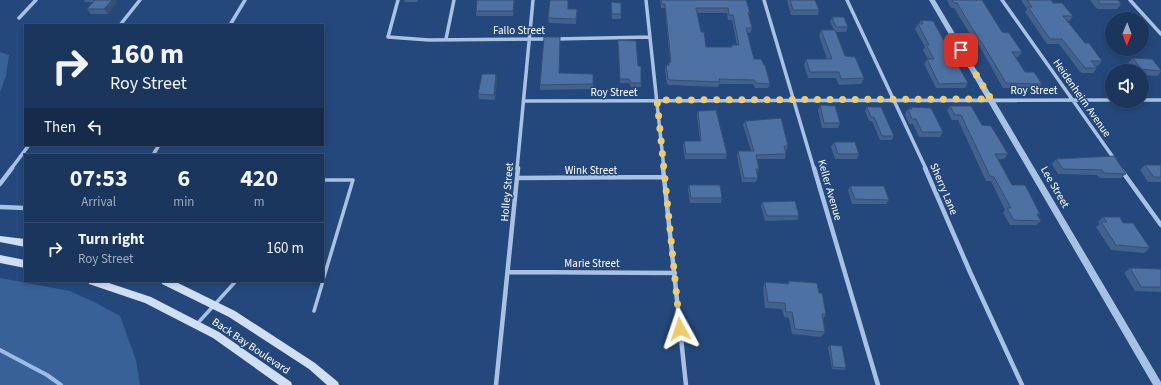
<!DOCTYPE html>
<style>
:root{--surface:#1b365c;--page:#284165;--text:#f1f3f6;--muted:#a0abbb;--line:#395072}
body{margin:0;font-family:"Source Sans 3",sans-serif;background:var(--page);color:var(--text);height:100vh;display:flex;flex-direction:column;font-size:15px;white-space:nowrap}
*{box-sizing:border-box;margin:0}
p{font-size:13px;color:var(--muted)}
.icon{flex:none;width:22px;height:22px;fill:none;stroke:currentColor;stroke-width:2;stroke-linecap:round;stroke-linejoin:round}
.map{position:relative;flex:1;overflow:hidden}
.drawer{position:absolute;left:24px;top:154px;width:300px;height:128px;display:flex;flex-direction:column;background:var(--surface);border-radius:0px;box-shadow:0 2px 6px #0003,0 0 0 1px var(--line)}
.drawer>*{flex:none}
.banner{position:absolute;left:24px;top:24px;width:300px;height:122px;border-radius:0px;box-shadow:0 2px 6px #0003,0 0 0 1px var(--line);background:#1b365c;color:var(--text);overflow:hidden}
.needle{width:26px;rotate:181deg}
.tools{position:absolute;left:1105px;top:12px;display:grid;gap:8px}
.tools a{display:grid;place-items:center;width:44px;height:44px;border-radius:50%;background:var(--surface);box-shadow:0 2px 6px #0003,0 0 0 1px var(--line);font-size:20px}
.pin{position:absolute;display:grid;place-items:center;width:34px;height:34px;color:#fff;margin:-17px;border-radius:8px;box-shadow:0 2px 6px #0006}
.me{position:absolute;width:44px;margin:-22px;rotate:355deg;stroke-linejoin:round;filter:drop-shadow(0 0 3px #0008)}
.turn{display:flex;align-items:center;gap:14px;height:84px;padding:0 20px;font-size:18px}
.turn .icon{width:52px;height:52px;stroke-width:2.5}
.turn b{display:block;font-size:28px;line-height:34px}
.then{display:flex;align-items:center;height:38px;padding:0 20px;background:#0003;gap:8px;font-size:15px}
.eta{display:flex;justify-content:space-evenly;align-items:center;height:68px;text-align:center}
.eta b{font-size:24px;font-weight:700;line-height:28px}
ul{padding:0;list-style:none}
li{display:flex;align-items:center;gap:12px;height:52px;padding:0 20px;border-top:1px solid var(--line)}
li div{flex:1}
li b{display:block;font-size:15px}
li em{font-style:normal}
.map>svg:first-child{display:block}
.green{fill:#386198}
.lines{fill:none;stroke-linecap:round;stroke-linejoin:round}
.stream{stroke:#9cbce5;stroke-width:4}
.service{stroke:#a8c2e4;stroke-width:3.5}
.minor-far1{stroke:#a8c2e4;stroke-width:3.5}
.minor{stroke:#a8c2e4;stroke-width:4.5}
.tertiary{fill:#a8c2e4;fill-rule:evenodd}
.secondary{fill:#d1dff4;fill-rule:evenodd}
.wall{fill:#42618c;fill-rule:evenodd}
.shaded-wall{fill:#364f72}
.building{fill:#4d71a3;stroke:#364f72;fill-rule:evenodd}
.route{stroke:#eecc6c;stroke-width:7;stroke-dasharray:0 12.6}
.labels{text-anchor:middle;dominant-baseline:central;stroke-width:3;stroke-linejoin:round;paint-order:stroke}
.street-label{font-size:11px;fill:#fff;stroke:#24487b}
</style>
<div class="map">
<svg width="1161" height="385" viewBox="0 0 1161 385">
<rect width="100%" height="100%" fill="#24487b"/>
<path class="green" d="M0 52 9 55 6 76 0 92Z
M0 278 70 291 94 302 120 316 136 360 140 385H0Z"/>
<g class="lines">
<path class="stream" d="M0 350 47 375 61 385"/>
<path class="service" d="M323 180H353L323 280
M314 311 323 281
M197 324 236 281"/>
<path class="minor-far1" d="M398 0 388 37 429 40 549 39
M646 0 664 169
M764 0 814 169
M847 0 926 169
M1002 0 1115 160
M1130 0 1161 34
M19 18 36 0
M120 25 140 0
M230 25 245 0
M446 39 454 0
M555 39 650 37
M1142 100H1161
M525 101 1112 100
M153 155 159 145
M11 169 29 145
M517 169 533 0"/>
<path class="minor" d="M663 168 686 385
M814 168 878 385
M925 168 970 272 1022 385
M1122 171 1161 225
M517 178 664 177
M0 184 12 168
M0 207 25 208
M508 272 675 273
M496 385 518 168"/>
<path class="tertiary" d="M929 0H935L1161 382V385H1153Z"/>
<path class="secondary" d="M0 236 25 239V247L0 242Z
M0 255 25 260V268L0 263Z
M88 281H103L151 297 219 332 291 382 292 385H279L213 338 145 303 89 284Z
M161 281H174L235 311 315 363 338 382 339 385H327L309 369 229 317 162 284Z"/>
</g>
<path class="wall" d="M84 0H116L117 2 108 14H91L87 9 94 2H85Z
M404 0H418L417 2H405Z
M515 0 513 16H476V11Z
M660 0H746L750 13 749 16 752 28 750 33H747L754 59 770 84 768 88H755L753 84H719L718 87 669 85 667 84 665 70 666 65H668L669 62H670L665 8H661ZM697 13H727L728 20H732L737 45H732L731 47H706L701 32Z
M787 0H815L819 10 818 15H791Z
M947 0H982L1002 32 1022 52 1018 57H1016L1025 72 1042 84 1038 89 1003 88 979 45H977L954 8H951Z
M1021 0H1051L1053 3 1073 16 1069 21H1067L1085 43 1102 61 1098 66H1095L1097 68 1093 73H1081L1059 44H1047L1025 12 1027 9Z
M1090 0H1118L1121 4 1117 9H1097Z
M611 2 621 14V19H612Z
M568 9H577L576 24 549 23 548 18Z
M832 17 848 27 846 32H836L845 56 864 78 861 84 839 85 836 78H808L804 65 806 59H827L819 36 821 30H834L830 22Z
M921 20 968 83 965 88H936L924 64 927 59H928L923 50 925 47 915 29 918 24H919Z
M618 40 638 66 641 83V87H631L629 83H620Z
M1133 58 1161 70V72L1157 76 1142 75V71H1134L1128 63Z
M560 73 593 74V89L540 90V85Z
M496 74 497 79 495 100 479 99 478 94Z
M820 105 840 123 838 128H822L818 110Z
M950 106 982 125 1008 154 1004 159H998L1012 185 1040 214 1038 216 1041 221 1036 225H1010L1003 213 1005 210 991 181H986L958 120H952L947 111Z
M867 107 894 136 892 140H880L872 121H869L865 111Z
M911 107 943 132 940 137H919L913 124H909L905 114 908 109H909Z
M698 111 727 154 726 159H685L683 146 684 141H700L697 116Z
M745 121 788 146 786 151H785L786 154 785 159H757L759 169 757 173 758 178 756 182H742L737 156 738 151H751L743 125Z
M834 142 859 154 857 159H835L831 147Z
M1056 159 1126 174 1121 178H1100L1097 175 1058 174 1052 164Z
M1145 165H1161V182H1148L1140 170Z
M689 185 722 198 721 203H690L688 189Z
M850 186 889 200 886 204H852L848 191Z
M762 202 799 216 797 220 765 221 761 206Z
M1103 217 1123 223 1150 248 1144 253 1111 250 1096 227 1100 224 1098 222Z
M1130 268 1161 269V292L1135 291 1124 273Z
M789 281 819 293 826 314 823 320 825 332 821 337 792 334 789 318 784 317 782 309 765 308 763 288 765 282 787 284Z
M830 345 846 368 845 370 832 369 828 347Z"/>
<path class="shaded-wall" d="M112 0H116L117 2 108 14 104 9Z
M514 0H515L513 16V11Z
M496 74 497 79 495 100 494 95Z"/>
<path class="building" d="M95 0H112L104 9H87Z
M477 0H514L513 11H476Z
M550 0H568V9H577L576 19 548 18Z
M661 0H746L750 13 748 12 752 28H746L754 59H761L764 65H765L770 84 756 83 754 80 719 79 720 82 670 80 668 79 666 65H669V62H671L665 4H662ZM696 8H728L729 15H733L739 45H732V47H706L704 32H701Z
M790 0H815L819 10H793Z
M952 0H982L1002 32 1009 33 1022 52H1012L1025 72H1034L1042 84 1006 83 981 41H980L957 3H954Z
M1027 0H1051L1053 3H1062L1073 16H1063L1085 43H1089L1102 61H1091L1097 68H1085L1062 39H1050L1028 7H1032Z
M1098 0H1118L1121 4H1100Z
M611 2 621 3V14H612Z
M832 17H844L848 27H836Z
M921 20 933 21 968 83 939 84 927 59H934L926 45H929L918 24H923Z
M821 30H835L845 56 855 57 864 78 841 79 839 72H810L806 59H832Z
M544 37H560L559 73 593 74V84L540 85Z
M618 40 636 41 638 66H641V83H631L629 79H620Z
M1133 58 1152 59 1161 70V71L1141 69Z
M482 74H496L494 95 478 94Z
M820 105 835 106 840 123H824Z
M950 106H971L982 125 991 126 1008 154H995L1012 185H1025L1040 214H1037L1041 221 1014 220 1007 208H1011L994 177 990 176 961 115H955Z
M867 107H881L894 136H882L874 117H871Z
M911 107 931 108 943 132H922L916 119H912L908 109H912Z
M716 110 727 154H686L684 141H701L698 111Z
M781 118 788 146H784L786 154 756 155 759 169H756L758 178H744L738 151H754L745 121Z
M834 142H855L859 154H838Z
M1114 156 1126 174 1104 173 1102 170 1063 169 1056 159Z
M1145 165H1161V177H1154Z
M689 185H720L722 198H691Z
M850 186H884L889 200 855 199Z
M795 201 799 216H767L762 202Z
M1103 217H1120L1123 223H1133L1150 248 1116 245 1101 222H1107Z
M1130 268 1161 269V287H1141Z
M789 281 817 283 819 293H822L826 314H822L825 332 795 329 792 312H786L785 303 768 302 765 282 789 284Z
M830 345 842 346 846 368 833 367Z"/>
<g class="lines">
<path class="route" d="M680 329 657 100 991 99 961 50"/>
</g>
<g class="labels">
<g class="street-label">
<text x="519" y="30">Fallo Street</text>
<text x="1034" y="90">Roy Street</text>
<text x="614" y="92">Roy Street</text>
<text transform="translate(1082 98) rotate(55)">Heidenheim Avenue</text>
<text x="591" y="170">Wink Street</text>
<text transform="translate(1055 187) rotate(60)">Lee Street</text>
<text transform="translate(944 189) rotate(67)">Sherry Lane</text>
<text transform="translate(830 190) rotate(74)">Keller Avenue</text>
<text transform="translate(507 192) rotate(-85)">Holley Street</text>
<text x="592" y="263">Marie Street</text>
<text transform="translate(251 346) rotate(34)">Back Bay Boulevard</text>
</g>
</g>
</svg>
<div class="tools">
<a><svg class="needle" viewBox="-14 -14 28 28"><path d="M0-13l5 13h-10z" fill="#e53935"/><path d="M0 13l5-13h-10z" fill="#a0abbb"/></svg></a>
<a><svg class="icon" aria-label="sound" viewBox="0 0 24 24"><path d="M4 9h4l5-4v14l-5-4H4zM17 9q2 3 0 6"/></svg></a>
</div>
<div class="pin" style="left:961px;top:50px;background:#d93025"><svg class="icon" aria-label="arrive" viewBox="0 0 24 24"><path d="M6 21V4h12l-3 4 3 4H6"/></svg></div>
<svg class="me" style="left:680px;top:329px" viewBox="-20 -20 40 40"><path d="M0-17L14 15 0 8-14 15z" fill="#eecc6c" stroke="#fff" stroke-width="4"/></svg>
<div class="banner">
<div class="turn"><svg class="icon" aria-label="right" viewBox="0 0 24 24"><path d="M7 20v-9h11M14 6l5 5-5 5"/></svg><div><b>160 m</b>Roy Street</div></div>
<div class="then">Then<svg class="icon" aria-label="left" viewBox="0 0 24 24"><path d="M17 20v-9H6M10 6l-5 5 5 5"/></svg></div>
</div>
<section class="drawer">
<div class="eta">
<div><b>07:53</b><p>Arrival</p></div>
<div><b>6</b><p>min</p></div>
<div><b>420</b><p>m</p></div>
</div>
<ul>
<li><svg class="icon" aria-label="right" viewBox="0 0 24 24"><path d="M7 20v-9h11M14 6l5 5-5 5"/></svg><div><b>Turn right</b><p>Roy Street</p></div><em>160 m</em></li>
</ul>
</section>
</div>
